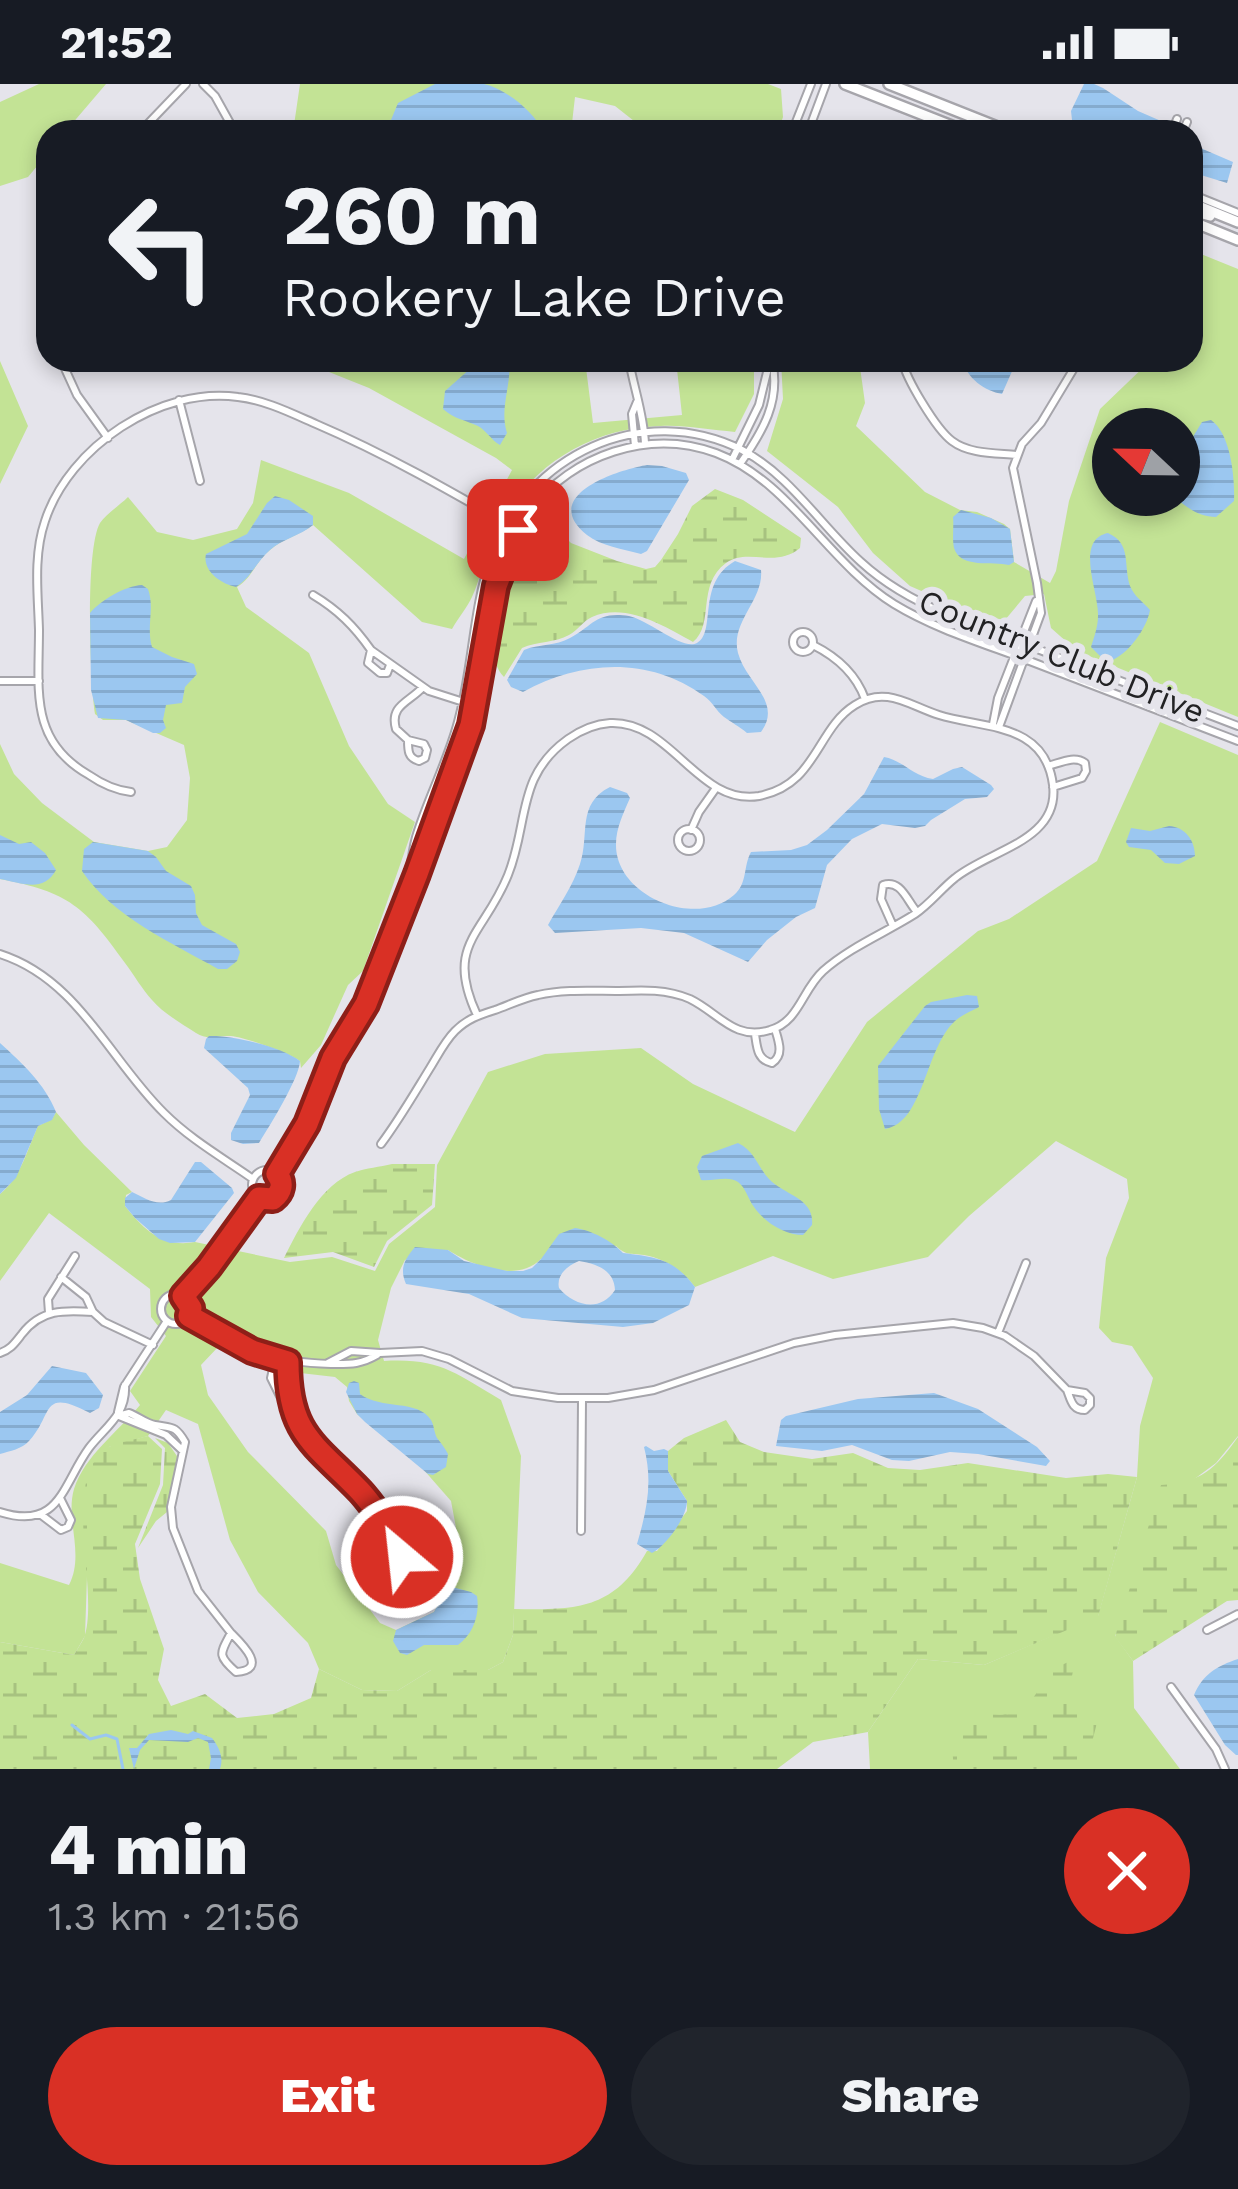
<!DOCTYPE html>
<meta charset="utf-8">
<style>
:root{--surface:#171b24;--page:#20242c;--text:#f1f3f6;--muted:#9ea1a6;--accent:#d93025}
body{margin:0;font-family:"Work Sans",sans-serif;background:var(--page);color:var(--text);height:100vh;display:flex;flex-direction:column;font-size:45px;white-space:nowrap}
*{box-sizing:border-box;margin:0}
p{font-size:39px;color:var(--muted)}
.icon{flex:none;width:66px;height:66px;fill:none;stroke:currentColor;stroke-width:2;stroke-linecap:round;stroke-linejoin:round}
.map{position:relative;height:1685px;overflow:hidden}
.drawer{display:flex;flex-direction:column;background:var(--surface);flex:1}
.drawer>*{flex:none}
.hud{position:absolute;left:36px;top:36px;width:1167px;height:252px;border-radius:36px;box-shadow:0 6px 18px #0003;background:#171b24;color:var(--text);overflow:hidden}
.needle{width:78px;rotate:292deg}
.tools{position:absolute;left:1092px;top:324px;display:grid;gap:24px}
.tools a{display:grid;place-items:center;width:108px;height:108px;border-radius:50%;background:var(--surface);box-shadow:0 6px 18px #0003;font-size:60px}
.pin{position:absolute;display:grid;place-items:center;width:102px;height:102px;color:#fff;margin:-51px;border-radius:24px;box-shadow:0 6px 18px #0006}
.me{position:absolute;width:132px;margin:-66px;rotate:332deg;stroke-linejoin:round;filter:drop-shadow(0 0 9px #0008)}
.turn{display:flex;align-items:center;gap:42px;height:252px;padding:0 48px;font-size:54px}
.turn .icon{width:156px;height:156px;stroke-width:2.5}
.turn b{display:block;font-size:84px;line-height:102px}
.round{display:grid;place-items:center;flex:none;width:126px;height:126px;border-radius:63px;background:var(--page)}
.head{display:flex;align-items:center;justify-content:space-between;height:204px;padding:0 48px}
h1{font-size:72px;font-weight:800;line-height:90px}
.button{display:flex;gap:24px;margin-top:auto;padding:24px 48px}
.button a{flex:1;height:138px;border-radius:72px;background:var(--accent);color:#fff;font-size:48px;font-weight:800;line-height:138px;text-align:center}
.button a+a{background:var(--page);color:var(--text)}
.status{display:flex;justify-content:space-between;align-items:center;height:84px;padding:0 60px;background:var(--surface);direction:ltr}
.status svg{height:33px;fill:currentColor}
.map>svg:first-child{display:block}
.grass{fill:#c3e395;fill-rule:evenodd}
.wetland{fill:url(#wetland-marsh)}
.water{fill:url(#water-rules);fill-rule:evenodd}
.lines{fill:none;stroke-linecap:round;stroke-linejoin:round}
.stream{stroke:#9bc7f0;stroke-width:3}
.street-casing{stroke:#a6a5ab;stroke-width:10}
.primary-casing{stroke:#a6a5ab;stroke-width:14}
.street{stroke:#fff;stroke-width:6}
.primary{stroke:#fff;stroke-width:9}
.route-casing{stroke:#8d1f18;stroke-width:30}
.route{stroke:#d93025;stroke-width:21}
.labels{text-anchor:middle;dominant-baseline:central;stroke-width:12;stroke-linejoin:round;paint-order:stroke}
.street-label{font-size:33px;fill:#222224;stroke:#e5e4eb}
</style>
<div class="status"><b>21:52</b><svg viewBox="0 0 49 12"><path d="M0 12V9h3v3zM5 12V6h3v6zM10 12V3h3v9zM15 12V0h3v12zM26 1h20v11H26zM47 4h2v5h-2z"/></svg></div>
<div class="map">
<svg width="1238" height="1685" viewBox="0 0 1238 1685">
<defs>
<pattern id="wetland-marsh" width="20" height="14" patternUnits="userSpaceOnUse" patternTransform="scale(3)"><rect width="20" height="14" fill="#c3e395"/><path d="M1 5h8M5 5V1M11 12h8M15 12V8" fill="none" stroke="#a7c280"/></pattern>
<pattern id="water-rules" width="6" height="5" patternUnits="userSpaceOnUse" patternTransform="scale(3)"><rect width="6" height="5" fill="#9bc7f0"/><path d="M0 2.5h6" fill="none" stroke="#85abce"/></pattern>
</defs>
<rect width="100%" height="100%" fill="#e5e4eb"/>
<path class="grass" d="M39 0H106L65 48H48V69L28 93 0 102V18Z
M300 0H768L781 5 783 33 778 48H648L615 22 575 13 571 48H293Z
M1191 166 1238 185V633L1077 567 1051 544 1044 510 1025 512 1005 536 976 531 910 502 873 469 838 423 767 367 783 315 781 276H859L865 319 856 342 925 408 960 426 977 428 1004 440 1010 445 1014 478 1050 499 1056 487 1069 417 1100 325 1151 276H1191ZM1113 345H1179V411H1113Z
M299 276H585L593 339 682 331 676 276H754V310L735 348C711 346 685 341 661 342 587 344 525 385 493 452 484 472 481 494 472 513 467 524 458 534 452 545L422 538 313 441C300 451 282 455 270 466 256 477 252 494 237 503L246 523 309 569 349 662 388 720 415 738 363 887 348 901 321 961 301 984 300 977C290 969 244 953 231 952 217 951 208 957 196 949 182 940 163 929 152 916 142 905 134 891 125 879 85 823 69 808 0 795V660L14 690 42 719 94 758 148 767 167 763 187 736 190 694 184 661 126 636H103L95 630C90 597 85 465 100 439 106 430 120 421 128 413L157 448 193 456 237 445 253 419 261 376 349 409 464 475 512 386 496 374 369 304Z
M0 277 28 342 0 400Z
M1160 638 1238 671V1352L1216 1379 1189 1399 1115 1552 1133 1577 1134 1624 1180 1685H870L868 1648 918 1575 984 1581 1098 1532 1137 1393 1140 1342 1153 1294 1132 1262 1112 1258 1099 1244 1106 1174 1129 1114 1127 1095 1056 1057 969 1132 928 1173 833 1195 773 1172 695 1203C683 1187 664 1174 644 1171 631 1169 626 1172 616 1162L541 1175C517 1199 473 1182 448 1166L405 1176 391 1204 378 1256 384 1277C441 1274 454 1289 501 1316L521 1372 513 1551 503 1578 488 1586H431L397 1607 362 1606 319 1585 308 1559 258 1508 230 1456 198 1340 166 1326 148 1352 109 1363 87 1492 85 1552 74 1571 0 1558V1479L69 1501C85 1470 65 1436 74 1405 85 1371 118 1348 140 1321L130 1307 166 1252 151 1233 150 1205 49 1129 0 1197V1110C21 1093 27 1066 38 1042L52 1035 56 1028 84 1061 132 1108 126 1111 125 1122C144 1146 163 1164 195 1158L290 1178 332 1173 375 1187 389 1160 435 1123 437 1081 488 988 545 970 641 964 693 1000 795 1048 867 938 978 847 1009 835 1097 777ZM219 1262 257 1284 335 1293 347 1303 349 1317 357 1330 423 1385 451 1417 460 1465 452 1503 446 1506 434 1528 396 1546 380 1539 336 1481 326 1447 248 1368 208 1311 201 1281Z"/>
<path class="wetland" d="M715 405 743 416 801 454 800 464C775 485 748 463 726 479 696 501 715 540 693 558 665 543 627 518 592 533 583 537 578 546 569 551 555 559 537 557 522 564L504 593C474 564 514 467 540 441L550 438 571 459 617 477 646 485 655 483 661 476 678 450 692 422Z
M392 1080H435L432 1121 387 1157 374 1183 333 1168 284 1174C299 1144 321 1100 355 1088 366 1084 380 1083 392 1080Z
M726 1336 740 1358 764 1368 812 1375 853 1369 888 1384 920 1386 968 1379 1066 1394 1108 1390 1137 1393 1098 1533 984 1581 918 1575 868 1648 813 1658 777 1685H0V1558L74 1571C77 1565 81 1560 84 1554 101 1506 57 1390 111 1362 122 1357 137 1355 148 1352L162 1365 160 1400 135 1460 140 1495 164 1565 158 1596 171 1622 205 1610 237 1634 274 1630 311 1614 319 1585 362 1606 397 1607 431 1586H488L503 1578 513 1551 514 1525C576 1526 614 1526 647 1467H657L687 1427V1417L668 1387V1367L684 1354Z
M1238 1353V1516L1227 1517 1133 1577 1115 1553 1161 1401C1201 1399 1215 1385 1238 1353Z
M155 1354 168 1359 179 1375 167 1428 156 1437 138 1464 163 1401 165 1364Z
M1072 1577 1074 1582 1071 1597 1098 1635 1085 1685H953C955 1670 946 1649 958 1638 975 1622 996 1636 1015 1628 1041 1618 1041 1585 1072 1577Z"/>
<path class="water" d="M435 0C450 0 470 0 484 0 506 5 535 28 543 48H386L398 19Z
M1084 0H1094L1103 4 1138 27 1161 37 1166 48H1101L1072 36 1071 27Z
M1191 60 1233 78 1227 99 1191 88Z
M480 276H509C512 301 499 324 507 349L500 361C491 356 487 347 478 342 465 336 454 335 443 325L445 307Z
M963 276H1017L1002 310C985 307 966 294 963 276Z
M1211 336C1231 350 1235 394 1234 417L1216 433C1198 433 1185 422 1172 411H1179V364L1191 356 1202 338Z
M647 381 662 382 686 389 689 396 647 467 641 470C623 465 601 462 587 451 538 412 617 386 647 381Z
M275 412 289 416 313 432V441C300 452 282 455 270 466 256 478 251 494 236 503 221 500 202 487 206 470L247 450 267 419Z
M961 426 991 434 1010 445 1014 478 1009 481C993 477 960 485 954 464 952 455 954 442 953 433Z
M1108 449C1132 460 1123 480 1130 502 1134 512 1143 518 1150 526 1147 544 1128 571 1110 577L1101 573 1091 563C1094 553 1098 543 1098 532 1099 508 1074 456 1108 449Z
M735 477 761 486C764 516 730 538 738 569 746 599 783 618 761 648L747 649C739 642 732 639 724 633 716 627 713 618 704 612 649 572 581 576 523 608L511 603 507 596 524 566C538 560 556 562 570 554 593 542 596 527 629 532 649 536 683 567 697 559 717 548 696 499 735 477Z
M142 501 148 505C155 524 146 543 152 563L172 573 194 580 197 590 185 603 182 619 166 621 163 636 166 644 160 649H153L126 636 98 634 91 606 90 529C101 516 125 502 142 501Z
M884 673C902 676 913 692 933 695L953 685 962 683 991 701 994 705 987 713 965 715 931 736 925 742 915 744 882 740 852 755 827 781 815 824 796 833 767 856 748 878 684 849 641 844 555 849 548 841C559 821 573 802 580 780 590 751 576 720 610 703L627 709 630 714C624 728 616 744 616 760 615 812 696 845 734 811 748 799 743 782 751 768L791 766 807 761 827 746 864 710Z
M1169 742C1185 743 1195 756 1195 772L1179 780 1165 779 1151 766 1129 763 1126 758 1131 744 1150 747Z
M0 751 19 760 31 758 45 769 56 786C44 809 21 799 0 795Z
M93 758 148 767 156 773 166 787 191 802 195 811 196 829 202 841 236 860 240 868 237 877 227 885H218C172 859 112 832 82 787L84 765Z
M967 911 977 912 979 923C972 927 961 931 955 937 925 964 924 1039 885 1045L879 1025 878 982 925 922 931 918Z
M209 952C232 951 282 963 300 977 299 995 270 1041 259 1059L243 1060 231 1056V1049L250 1011 248 1004 204 964 206 955Z
M0 959C22 979 45 1000 56 1028L52 1036 38 1042 16 1094 0 1110Z
M738 1059C755 1067 757 1082 769 1095 784 1111 815 1114 812 1141L803 1151C785 1151 764 1138 754 1123 748 1115 746 1104 738 1098 728 1091 712 1098 701 1096L697 1083 702 1072Z
M195 1078H201L232 1104 234 1109 195 1158 170 1159 159 1155 135 1134 125 1122V1114L132 1108C145 1114 157 1123 171 1116Z
M575 1144C591 1146 612 1157 623 1169 656 1173 674 1175 695 1203L689 1221 653 1239 623 1243 522 1234 469 1210 406 1200C399 1184 405 1175 415 1163L448 1166 464 1177 507 1187H523L532 1184 541 1175 559 1150ZM579 1177C597 1180 614 1186 615 1206 601 1228 575 1223 559 1204 556 1191 568 1181 579 1177Z
M52 1282 86 1289 103 1311 99 1324 90 1329C40 1303 54 1330 29 1357 22 1365 10 1367 0 1370V1328L27 1311Z
M354 1297 359 1299 360 1310C381 1326 418 1315 431 1336 434 1341 434 1348 437 1354 441 1359 445 1364 448 1370L446 1383 433 1391 428 1390 365 1338 357 1330 346 1308 349 1299Z
M934 1309 978 1325 1037 1363 1050 1377 1046 1382 978 1370 950 1368 909 1377 892 1376 852 1361 822 1367 776 1362 781 1336 786 1332 858 1315Z
M646 1362 654 1367 664 1365 668 1367V1387L687 1417C687 1433 666 1462 652 1469L637 1460C647 1426 653 1398 644 1363Z
M452 1503 471 1508 477 1512C480 1531 473 1550 458 1561H424L407 1571 400 1569 393 1557 396 1546 434 1528 446 1506Z
M1238 1575V1671H1236L1225 1661 1194 1611C1203 1590 1217 1582 1238 1575Z
M171 1646 188 1650 193 1647 212 1654C219 1663 224 1673 220 1685H209L211 1674 208 1658 198 1654 188 1658 149 1656 140 1666 134 1685 129 1664H137L149 1650Z"/>
<g class="lines">
<path class="stream" d="M72 1641 90 1655 106 1651 117 1655 123 1685"/>
<g class="street-casing">
<path id="street" d="M203 0 215 12 230 39
M140 48 186 0
M792 48 811 0
M808 48 826 0
M1172 48 1177 35
M1183 48 1187 38
M1191 110 1238 129
M48 155C39 181 41 205 48 232
M61 276 77 311 108 354
M629 276C634 305 644 331 645 360
M902 276C906 295 936 345 952 357 969 370 995 369 1016 371
M179 316 200 397
M635 362 632 330 637 318
M732 376 759 321 769 280
M740 380C763 347 781 317 772 276
M313 511C338 526 354 542 371 566L368 579 380 589H387L390 581
M793 558a10 10 0 1 1 20 0a10 10 0 1 1-20 0Z
M813 561C837 573 856 590 865 615
M371 566 429 607 476 622
M0 597H39
M993 640 998 614 1036 517
M999 643 1041 529 1037 499 1013 384 1022 360 1041 339 1079 276
M408 656 396 645C389 621 410 618 423 603
M408 656 424 660 427 666 425 674 419 677C408 674 408 667 408 656Z
M1048 682C1060 679 1074 671 1085 679L1086 687 1082 694 1053 703
M131 708C114 706 102 700 89 691 29 657 39 606 39 546 38 510 33 472 45 437 69 363 160 302 238 313 265 316 291 329 316 340 386 370 452 408 518 446
M678 756a11 11 0 1 1 22 0a11 11 0 1 1-22 0Z
M691 746 699 728 716 704
M407 807C410 789 411 771 416 753 428 713 449 675 459 634 473 581 473 524 491 473 527 371 642 316 742 366 790 391 821 442 861 478 886 501 915 517 946 530L1238 642
M893 842 881 815 883 801C901 795 907 817 917 828
M0 870C78 895 109 975 164 1029 190 1055 223 1074 253 1095
M755 950C757 963 757 976 772 979 784 971 779 958 775 945
M381 1060C399 1036 414 1010 430 984 438 971 445 957 455 947 467 935 479 931 495 926 509 921 523 914 538 911 564 905 592 907 619 907 643 906 667 905 690 915 719 929 734 957 770 946 799 938 802 906 823 887 850 863 885 849 915 830 930 820 941 805 955 794 989 766 1060 757 1053 701 1045 638 984 645 939 631 910 622 886 601 855 621 816 645 817 701 759 712 698 722 671 636 610 639 594 640 581 646 568 655 516 692 529 739 508 791 484 851 444 860 477 931
M252 1101a15 15 0 1 1 30 0a15 15 0 1 1-30 0Z
M277 1090C290 1070 303 1049 312 1027 319 1010 324 993 332 976 341 957 356 942 365 922 380 890 391 855 404 821 427 762 450 703 470 643 495 571 483 491 530 427 572 371 649 344 716 369 790 397 827 478 894 520 935 545 982 559 1027 576 1097 603 1168 630 1238 657
M61 1193 86 1213 93 1228 104 1238 153 1261
M161 1225a15 15 0 1 1 30 0a15 15 0 1 1-30 0Z
M183 1212 209 1183 259 1114
M49 1229 48 1215 75 1172
M189 1232C246 1264 264 1278 331 1280 349 1280 360 1281 377 1271
M998 1249 1026 1179
M0 1269C11 1265 14 1260 22 1250 41 1225 64 1226 93 1228
M275 1275 271 1294 290 1332 317 1367 375 1424 387 1442 384 1456 392 1476 398 1478 402 1473 400 1448 387 1442
M288 1279 298 1337
M328 1279 351 1267 380 1269 422 1267 449 1275 512 1307 558 1314H608L654 1306 794 1259 835 1251 953 1239 983 1244 1005 1252 1034 1272 1067 1306
M1067 1306 1085 1309 1090 1314V1321L1085 1326C1072 1326 1071 1316 1067 1306Z
M118 1328 124 1303 167 1237
M118 1332 129 1329C137 1332 147 1340 155 1341 172 1344 175 1341 185 1358L171 1423 173 1444 198 1507 231 1549
M119 1332 166 1351 183 1367
M0 1428C60 1447 62 1401 89 1364 105 1343 127 1331 125 1301
M40 1430 61 1446 68 1443 71 1436 60 1414
M581 1447 582 1316
M1207 1546 1238 1530
M231 1549C242 1560 269 1586 236 1588 217 1571 220 1570 231 1549Z
M1171 1603 1216 1665 1225 1685"/>
</g>
<g class="primary-casing">
<path id="primary" d="M845 0 967 48
M889 0 1010 48
M1191 119 1238 138
M1191 127 1210 132
M1191 137 1238 156"/>
</g>
<use href="#street" class="street"/>
<use href="#primary" class="primary"/>
</g>
<g class="lines">
<g class="route-casing">
<path id="route" d="M402 1473 400 1448C382 1439 374 1422 360 1407 315 1360 288 1351 288 1278L252 1267 189 1232 191 1224 183 1212 209 1183 259 1114 273 1115C282 1108 284 1099 277 1090L307 1040 333 974 366 920 417 790 471 641 496 502 518 446"/>
</g>
<use href="#route" class="route"/>
</g>
<g class="labels">
<g class="street-label">
<text transform="translate(1062 572) rotate(22)">Country Club Drive</text>
</g>
</g>
</svg>
<div class="tools">
<a><svg class="needle" viewBox="-14 -14 28 28"><path d="M0-13l5 13h-10z" fill="#e53935"/><path d="M0 13l5-13h-10z" fill="#9ea1a6"/></svg></a>
</div>
<div class="pin" style="left:518px;top:446px;background:#d93025"><svg class="icon" aria-label="arrive" viewBox="0 0 24 24"><path d="M6 21V4h12l-3 4 3 4H6"/></svg></div>
<svg class="me" style="left:402px;top:1473px" viewBox="-20 -20 40 40"><circle r="17" fill="#d93025" stroke="#fff" stroke-width="3"/><path d="M0-11L8 9 0 5-8 9z" fill="#fff"/></svg>
<div class="hud">
<div class="turn"><svg class="icon" aria-label="left" viewBox="0 0 24 24"><path d="M17 20v-9H6M10 6l-5 5 5 5"/></svg><div><b>260 m</b>Rookery Lake Drive</div></div>
</div>
</div>
<section class="drawer">
<div class="head"><div><h1>4 min</h1><p>1.3 km · 21:56</p></div><a class="round" style="background:#d93025;color:#fff"><svg class="icon" aria-label="close" viewBox="0 0 24 24"><path d="M6 6l12 12M18 6L6 18"/></svg></a></div>
<div class="button"><a>Exit</a><a>Share</a></div>
</section>
